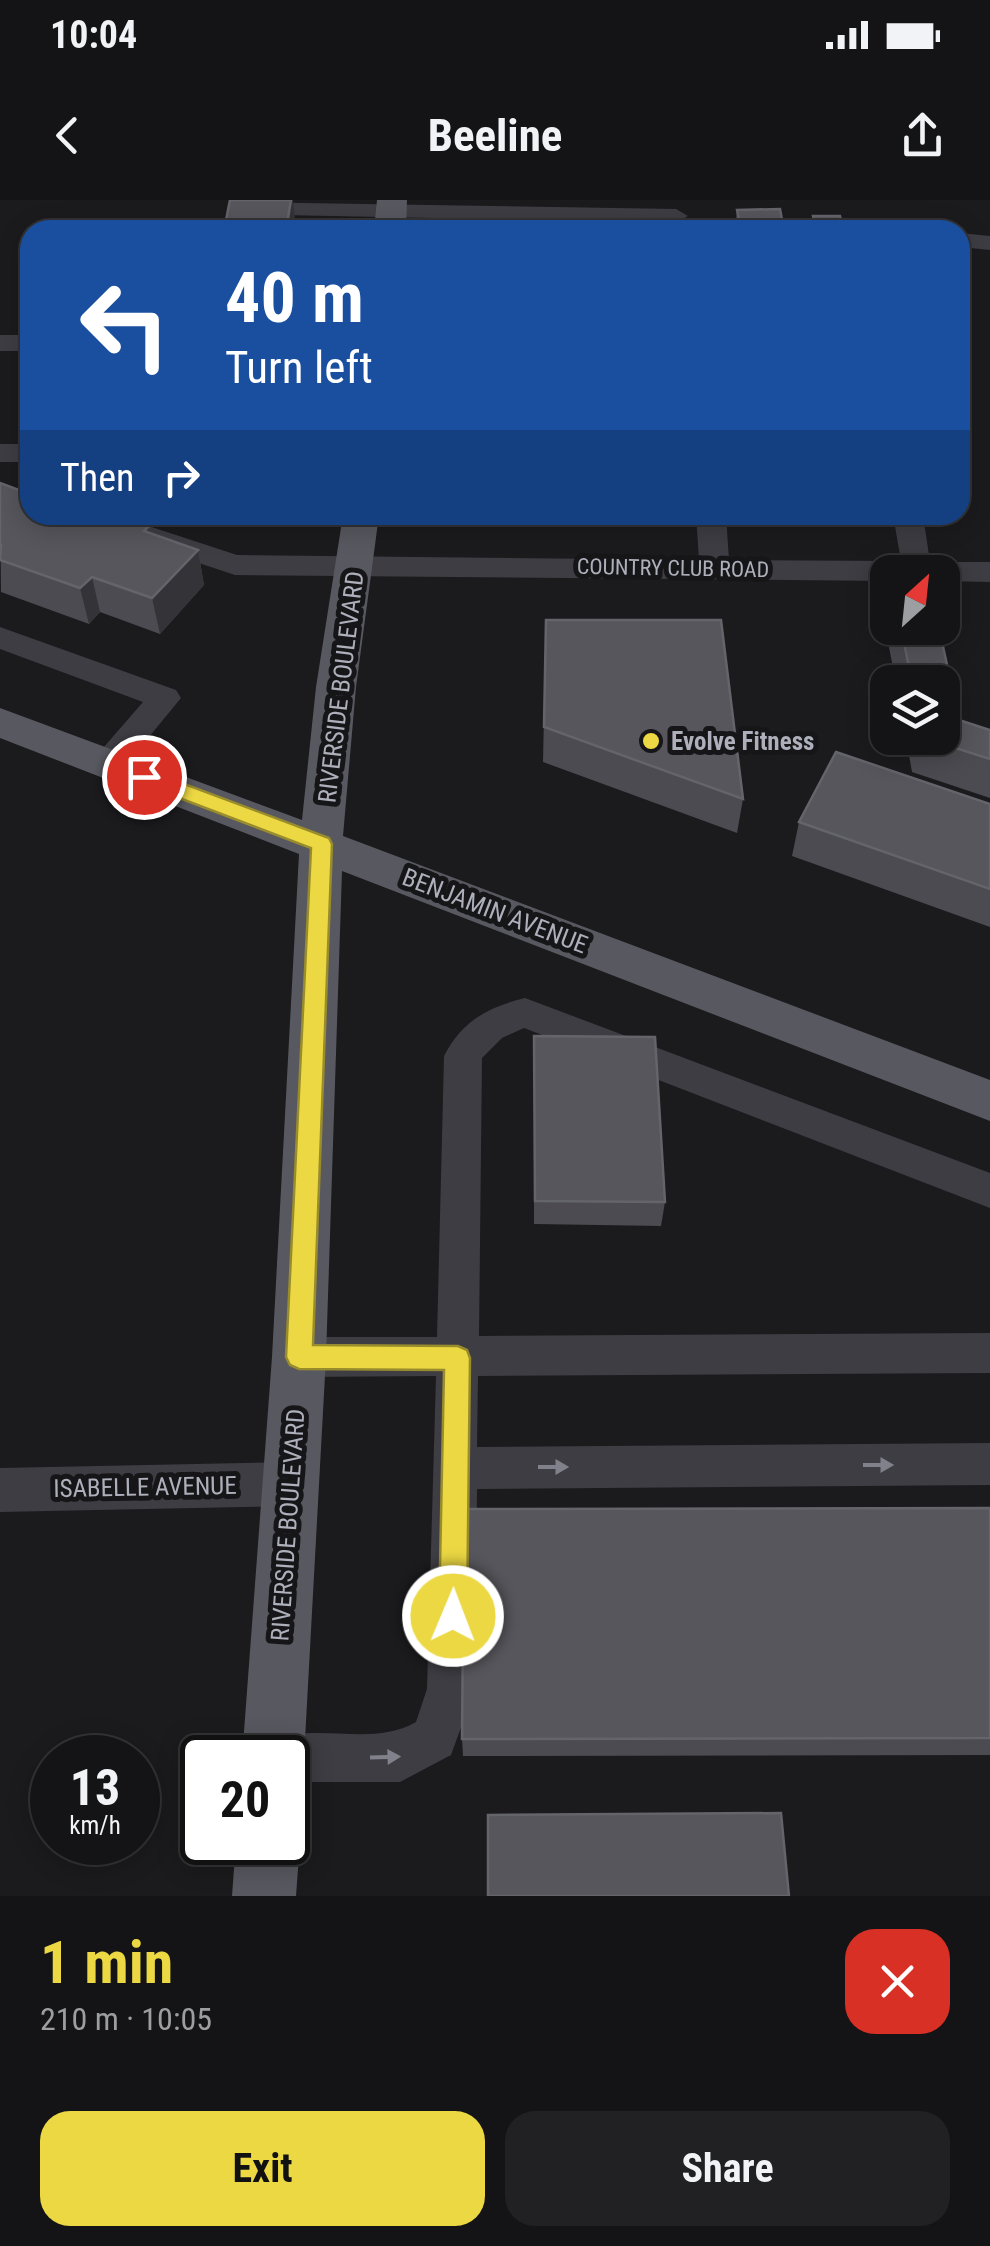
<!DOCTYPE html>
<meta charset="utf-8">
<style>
:root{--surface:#141416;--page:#212123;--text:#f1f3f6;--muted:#9d9ea1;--line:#333335;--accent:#ecd843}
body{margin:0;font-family:"Roboto Condensed",sans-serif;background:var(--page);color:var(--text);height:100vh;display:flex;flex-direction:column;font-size:38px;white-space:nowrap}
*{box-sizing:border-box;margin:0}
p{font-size:32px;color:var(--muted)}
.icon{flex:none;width:55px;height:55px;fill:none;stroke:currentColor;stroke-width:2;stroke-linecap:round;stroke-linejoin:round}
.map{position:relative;height:1696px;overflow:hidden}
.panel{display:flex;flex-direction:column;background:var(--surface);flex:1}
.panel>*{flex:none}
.hud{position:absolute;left:20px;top:20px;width:950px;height:305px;border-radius:30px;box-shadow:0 5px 25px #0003,0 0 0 2px var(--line);background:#1a4fa0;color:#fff;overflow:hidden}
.needle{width:65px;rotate:27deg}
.tools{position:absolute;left:870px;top:355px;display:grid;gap:20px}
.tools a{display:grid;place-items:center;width:90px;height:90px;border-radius:20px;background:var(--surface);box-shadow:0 5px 25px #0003,0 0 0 2px var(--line);font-size:50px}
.speed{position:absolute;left:30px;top:1535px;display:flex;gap:20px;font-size:50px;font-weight:700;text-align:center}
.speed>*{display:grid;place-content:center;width:130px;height:130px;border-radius:50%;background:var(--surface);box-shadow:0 5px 25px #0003,0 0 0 2px var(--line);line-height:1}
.speed small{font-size:25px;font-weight:400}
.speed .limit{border:5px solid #111;border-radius:15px;background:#fff;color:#111}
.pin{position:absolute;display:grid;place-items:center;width:85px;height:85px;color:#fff;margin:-42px;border:5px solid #fff;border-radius:50%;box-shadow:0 2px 10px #0007}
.me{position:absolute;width:110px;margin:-55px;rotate:1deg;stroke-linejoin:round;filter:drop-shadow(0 0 8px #0008)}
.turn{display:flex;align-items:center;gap:35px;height:210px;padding:0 40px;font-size:45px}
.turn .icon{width:130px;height:130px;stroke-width:2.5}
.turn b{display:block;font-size:70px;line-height:85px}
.then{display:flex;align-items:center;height:95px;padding:0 40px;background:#0003;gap:20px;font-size:38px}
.round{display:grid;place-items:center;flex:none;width:105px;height:105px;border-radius:30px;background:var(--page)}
.summary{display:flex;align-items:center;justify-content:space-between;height:170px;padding:0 40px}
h1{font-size:60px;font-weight:700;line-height:75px;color:var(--accent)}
.primary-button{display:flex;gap:20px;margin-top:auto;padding:20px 40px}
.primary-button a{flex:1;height:115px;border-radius:30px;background:var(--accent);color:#111;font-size:40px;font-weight:700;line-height:115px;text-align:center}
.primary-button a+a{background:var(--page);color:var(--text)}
.status{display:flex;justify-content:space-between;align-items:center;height:70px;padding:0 50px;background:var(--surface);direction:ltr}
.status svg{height:28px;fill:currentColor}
header{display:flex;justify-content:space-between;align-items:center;height:130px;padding:0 40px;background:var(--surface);font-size:45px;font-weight:700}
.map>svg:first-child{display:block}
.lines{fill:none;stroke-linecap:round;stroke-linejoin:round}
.minor{fill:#3e3d43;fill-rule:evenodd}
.major{fill:#585860;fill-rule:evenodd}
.wall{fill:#4c4b51}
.shaded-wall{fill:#343337}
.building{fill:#57565c;stroke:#64646b;stroke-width:2.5}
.oneway{fill:#81818b}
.route{fill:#ecd843;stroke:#998c2c;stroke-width:2.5}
.poi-dot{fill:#ecd843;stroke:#161518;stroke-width:4}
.labels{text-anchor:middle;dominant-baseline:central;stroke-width:10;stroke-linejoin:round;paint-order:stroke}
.far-street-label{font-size:22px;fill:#adafbb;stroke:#161518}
.street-label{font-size:25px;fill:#adafbb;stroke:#161518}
.poi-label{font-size:25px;font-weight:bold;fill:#adafbb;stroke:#161518;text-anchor:start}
</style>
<div class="status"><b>10:04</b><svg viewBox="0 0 49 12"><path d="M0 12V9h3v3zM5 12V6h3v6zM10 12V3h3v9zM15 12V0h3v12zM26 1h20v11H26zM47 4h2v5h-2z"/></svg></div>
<header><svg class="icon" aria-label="back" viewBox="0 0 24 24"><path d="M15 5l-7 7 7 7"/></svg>Beeline<svg class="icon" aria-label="share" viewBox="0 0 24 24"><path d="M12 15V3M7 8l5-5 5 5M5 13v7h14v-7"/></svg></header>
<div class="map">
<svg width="990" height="1696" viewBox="0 0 990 1696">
<rect width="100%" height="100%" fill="#1b1a1d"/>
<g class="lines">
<path class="minor" d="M244 2 676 9 688 16 676 23 235 14 232 9Z
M960 33 990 36V50L960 47Z
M0 135H30V151H0Z
M0 244H30V262H0Z
M70 315H115L237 355 699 360 696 315H726L729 360 901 361 893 315H923L930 362H990V382L942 381V372H888V381L235 375 75 322Z
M0 427 176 490 181 498 121 571 109 575 97 571 93 563 97 555 143 502 0 449Z
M525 798 990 973V1008L524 828 502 838 482 858 479 1136 990 1133V1173L478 1176 477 1247 990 1243V1285L477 1289 475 1489 451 1555 400 1582H288V1558H264L271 1541C318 1521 370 1548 416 1522L427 1489 436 1176 299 1177 284 1171 278 1157 284 1143 299 1137H437L444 856C462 821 488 807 525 798Z
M290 1262 306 1269 312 1284 306 1299 290 1306 0 1312V1268Z"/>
<path class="major" d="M377 0H407L406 30H374Z
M343 315H379L356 487 343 636 990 880V921L342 671 326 1157 304 1558 295 1580 288 1583V1558H242L272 1157 299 654 0 538V508L302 620 316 487Z
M288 1618 300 1642 296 1696H232L236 1642H288Z"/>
</g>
<path class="wall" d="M737 10 784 30H735Z
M0 283 198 350 204 385 160 434 100 412 89 424 1 392Z
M601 315H658V320H601Z
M779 315H831L829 323H781Z
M862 315H898L895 327H864Z
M888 401V428H939L959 520 990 530V598L912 572 906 538H942V482H896L883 418Z
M546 420 743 599 737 633 543 562Z
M990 604V727L792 656 799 622Z
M534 836 665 1002 661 1026 534 1024Z
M990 1308V1555L463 1556 462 1539Z"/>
<path class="shaded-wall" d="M291 0H293L295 19 294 30H286Z
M198 350 204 385 160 434 152 398Z
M92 377 100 412 89 424 80 388Z"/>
<path class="building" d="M230 0H291L286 30H224Z
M780 9 784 30H741L737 10Z
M813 16H840L843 30H816Z
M0 283 30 294V315H121L150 325 144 331 198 350 152 398 92 377 80 388 0 360 1 345H0Z
M546 420H721L743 599 544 527Z
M901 428H939L959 520 990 530V559L924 538H942V482H912Z
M836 552 990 604V689L799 622Z
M534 836 655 837 665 1002 535 1001Z
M990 1308V1538L462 1539 464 1309Z
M781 1613 789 1696H488V1615Z"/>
<defs><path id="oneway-solid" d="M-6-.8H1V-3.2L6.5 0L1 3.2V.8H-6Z" transform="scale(2.5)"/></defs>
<g class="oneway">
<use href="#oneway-solid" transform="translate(878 1265)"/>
<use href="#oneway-solid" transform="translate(553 1267)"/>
<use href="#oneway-solid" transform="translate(385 1557) rotate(-2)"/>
</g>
<path class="route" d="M144 569 329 638 332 644 313 1145 458 1146 467 1150 470 1158 467 1416 463 1426 453 1430 443 1426 439 1416 444 1170 299 1169 290 1165 286 1157 311 648 137 582 134 577Z"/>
<circle class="poi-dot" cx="651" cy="541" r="10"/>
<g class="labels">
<g class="far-street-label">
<text transform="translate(673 368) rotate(1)">COUNTRY CLUB ROAD</text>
</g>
<g class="street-label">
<text transform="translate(341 487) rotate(-83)">RIVERSIDE BOULEVARD</text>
<text transform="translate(495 711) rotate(21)">BENJAMIN AVENUE</text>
<text transform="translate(145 1287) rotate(-1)">ISABELLE AVENUE</text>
<text transform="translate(288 1325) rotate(-86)">RIVERSIDE BOULEVARD</text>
</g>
<g class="poi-label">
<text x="671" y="541">Evolve Fitness</text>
</g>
</g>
</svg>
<div class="tools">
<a><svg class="needle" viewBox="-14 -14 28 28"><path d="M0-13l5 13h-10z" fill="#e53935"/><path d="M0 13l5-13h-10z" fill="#9d9ea1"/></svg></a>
<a><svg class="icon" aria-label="layers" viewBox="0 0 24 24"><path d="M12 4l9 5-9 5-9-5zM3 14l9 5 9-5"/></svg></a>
</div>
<div class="speed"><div>13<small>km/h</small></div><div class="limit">20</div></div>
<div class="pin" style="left:144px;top:577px;background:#d93025"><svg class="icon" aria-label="arrive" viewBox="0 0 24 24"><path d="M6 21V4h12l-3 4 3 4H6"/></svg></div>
<svg class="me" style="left:453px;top:1416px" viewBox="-20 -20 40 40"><circle r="17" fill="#ecd843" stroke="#fff" stroke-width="3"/><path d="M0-11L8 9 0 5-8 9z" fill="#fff"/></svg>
<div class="hud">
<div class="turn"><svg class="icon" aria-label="left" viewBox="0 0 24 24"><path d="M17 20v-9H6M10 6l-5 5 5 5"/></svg><div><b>40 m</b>Turn left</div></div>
<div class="then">Then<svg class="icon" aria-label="right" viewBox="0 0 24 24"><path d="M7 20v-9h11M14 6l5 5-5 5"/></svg></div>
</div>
</div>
<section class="panel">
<div class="summary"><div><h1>1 min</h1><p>210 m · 10:05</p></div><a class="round" style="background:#d93025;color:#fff"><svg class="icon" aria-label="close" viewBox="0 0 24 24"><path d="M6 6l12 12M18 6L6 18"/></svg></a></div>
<div class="primary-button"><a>Exit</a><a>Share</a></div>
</section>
